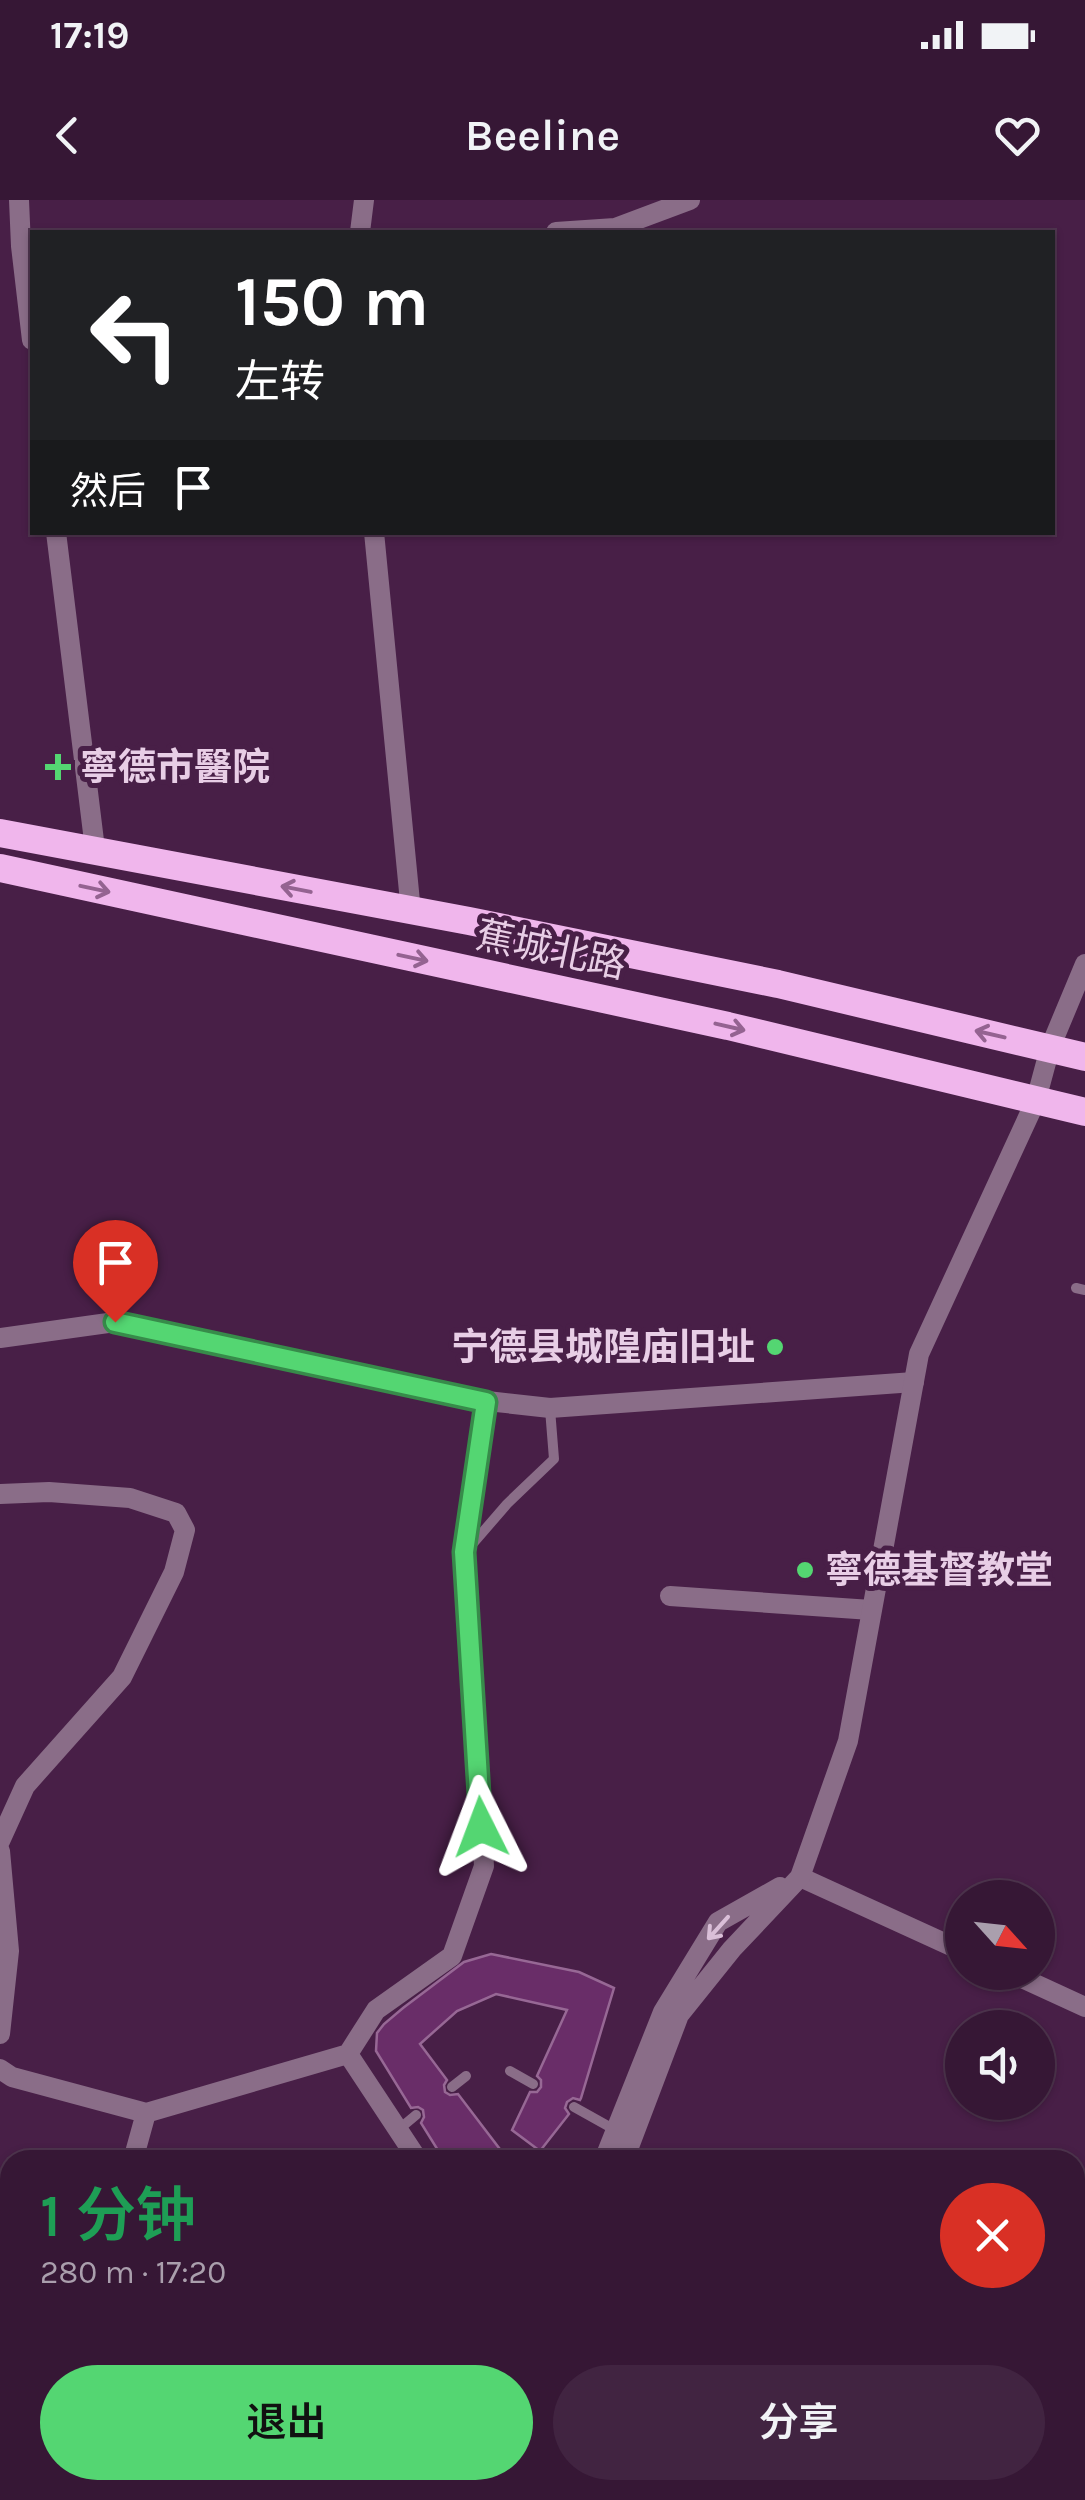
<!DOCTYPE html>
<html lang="zh">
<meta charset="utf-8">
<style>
:root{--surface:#361735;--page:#412441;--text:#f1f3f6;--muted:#aa9fad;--line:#503650;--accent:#54d672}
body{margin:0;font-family:Karla,"Noto Sans SC",sans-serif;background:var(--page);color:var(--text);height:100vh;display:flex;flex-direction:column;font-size:38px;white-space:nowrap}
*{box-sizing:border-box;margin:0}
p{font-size:32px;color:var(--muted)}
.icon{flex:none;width:55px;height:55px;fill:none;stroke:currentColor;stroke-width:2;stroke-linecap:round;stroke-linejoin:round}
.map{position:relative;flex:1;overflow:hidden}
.details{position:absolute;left:0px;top:1950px;width:1085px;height:350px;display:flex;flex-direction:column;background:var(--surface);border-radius:30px 30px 0 0;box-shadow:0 2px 8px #0004,0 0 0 2px var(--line)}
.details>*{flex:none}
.guide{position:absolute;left:30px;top:30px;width:1025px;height:305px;border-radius:0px;box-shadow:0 2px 8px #0004,0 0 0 2px var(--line);background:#202124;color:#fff;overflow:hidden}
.needle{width:65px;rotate:117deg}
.fabs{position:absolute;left:945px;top:1680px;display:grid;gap:20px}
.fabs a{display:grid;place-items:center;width:110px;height:110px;border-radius:50%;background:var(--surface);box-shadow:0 2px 8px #0004,0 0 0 2px var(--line);font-size:50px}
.pin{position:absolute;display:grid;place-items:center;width:85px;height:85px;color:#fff;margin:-102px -42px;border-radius:50% 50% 50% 0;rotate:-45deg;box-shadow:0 0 10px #0007}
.pin .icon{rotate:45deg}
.me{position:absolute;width:110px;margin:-55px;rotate:357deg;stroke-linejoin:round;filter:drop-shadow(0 0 8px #0008)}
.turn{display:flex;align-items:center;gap:35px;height:210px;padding:0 40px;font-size:45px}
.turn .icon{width:130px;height:130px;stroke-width:2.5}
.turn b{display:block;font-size:70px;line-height:85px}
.then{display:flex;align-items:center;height:95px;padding:0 40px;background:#0003;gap:20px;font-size:38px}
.round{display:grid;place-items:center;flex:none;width:105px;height:105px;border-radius:52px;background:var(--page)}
.headline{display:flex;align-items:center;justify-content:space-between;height:170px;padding:0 40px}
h1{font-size:60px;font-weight:600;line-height:75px;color:#1e9e55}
.button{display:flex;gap:20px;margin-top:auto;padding:20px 40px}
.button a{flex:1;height:115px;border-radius:60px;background:var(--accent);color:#111;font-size:40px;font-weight:600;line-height:115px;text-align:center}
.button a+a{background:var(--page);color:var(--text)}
.status{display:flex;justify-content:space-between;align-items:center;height:70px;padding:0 50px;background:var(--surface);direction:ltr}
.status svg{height:28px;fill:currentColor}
header{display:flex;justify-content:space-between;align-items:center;height:130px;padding:0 40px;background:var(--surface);font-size:45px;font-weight:600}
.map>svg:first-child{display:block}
.building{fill:#692d68;stroke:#976895;stroke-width:2.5}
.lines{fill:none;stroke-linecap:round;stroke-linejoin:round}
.service{stroke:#8a6d88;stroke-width:10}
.minor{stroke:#8a6d88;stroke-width:20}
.tertiary{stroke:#8a6d88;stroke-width:20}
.trunk{stroke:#f0b6ec;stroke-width:28}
.oneway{stroke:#946391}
.oneway2{stroke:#dabfd8}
.route-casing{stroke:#378b4a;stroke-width:25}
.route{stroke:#54d672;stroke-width:18}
.poi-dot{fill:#54d672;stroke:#481f47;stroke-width:4}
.labels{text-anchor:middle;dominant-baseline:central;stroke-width:10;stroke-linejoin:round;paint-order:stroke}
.poi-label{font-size:38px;font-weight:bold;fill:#e8cee6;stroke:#481f47;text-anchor:start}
.street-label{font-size:38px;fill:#e8cee6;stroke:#481f47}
</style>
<div class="status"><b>17:19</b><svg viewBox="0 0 49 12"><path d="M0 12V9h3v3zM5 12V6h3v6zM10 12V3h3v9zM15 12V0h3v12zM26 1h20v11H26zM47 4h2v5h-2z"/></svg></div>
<header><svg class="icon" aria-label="back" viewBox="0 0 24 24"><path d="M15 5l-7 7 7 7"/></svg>Beeline<svg class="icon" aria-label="heart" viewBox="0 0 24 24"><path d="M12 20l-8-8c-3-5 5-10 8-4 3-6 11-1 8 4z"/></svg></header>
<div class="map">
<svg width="1085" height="2300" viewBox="0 0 1085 2300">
<rect width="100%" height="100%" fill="#481f47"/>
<path class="building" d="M491 1754 579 1772 614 1788 581 1898 580 1900 573 1898 567 1902 565 1908 569 1914 540 1951 512 1930 530 1892H537L541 1887V1880L537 1876 567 1810 496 1794 457 1811 420 1844 447 1880 444 1885 445 1892 450 1895 458 1894 499 1948 487 1960H444L421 1923 424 1917 423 1910 418 1907 411 1908 376 1851 377 1833 384 1824 403 1808 464 1762Z"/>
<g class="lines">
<path class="service" d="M1076 1088 1085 1090
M469 1348 507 1304 554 1259 550 1209
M510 1871 533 1884
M452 1887 466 1876
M574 1907 617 1931
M398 1930 416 1915"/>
<path class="minor" d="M19 0 21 46 32 140
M360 32 364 0
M556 32 615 28 690 0
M56 332 95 649
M374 332 411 712
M0 1138 115 1122 487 1201 550 1208 914 1182
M0 1294 49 1292 130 1298 176 1313 185 1330 174 1372 122 1477 25 1586 0 1641
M670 1396 871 1410
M0 1651 9 1751 0 1834
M800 1677 962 1751
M1009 1772 1085 1807
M348 1854 376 1810 452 1756 484 1666 465 1353 487 1201
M0 1869 12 1877 146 1913 133 1960
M146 1913 348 1854 418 1960
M1075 2267 1085 2258
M173 2300 175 2290
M1043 2300 1051 2290"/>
<path class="tertiary" d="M604 1960 663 1812 718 1722 780 1687
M624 1960 679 1815 732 1749 800 1677 848 1541 919 1154 1036 900 1050 848 1085 764
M0 2212 10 2213
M0 2297 8 2300
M319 2300 328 2290"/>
<path class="trunk" d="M0 633 469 721 778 784 1085 857
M0 668 728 826 1085 912"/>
</g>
<defs><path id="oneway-shaft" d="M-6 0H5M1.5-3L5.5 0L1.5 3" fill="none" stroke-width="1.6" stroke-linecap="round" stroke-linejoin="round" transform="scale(2.5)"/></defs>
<g class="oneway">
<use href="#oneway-shaft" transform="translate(95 689) rotate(12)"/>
<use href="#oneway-shaft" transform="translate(296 689) rotate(-169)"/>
<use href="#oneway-shaft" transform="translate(413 758) rotate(12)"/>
<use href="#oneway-shaft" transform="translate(730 827) rotate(13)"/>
<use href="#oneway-shaft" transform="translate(990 834) rotate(-167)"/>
</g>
<use class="oneway2" href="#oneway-shaft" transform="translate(718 1728) rotate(132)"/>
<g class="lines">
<g class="route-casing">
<path id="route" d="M115 1122 486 1202 464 1352 481 1627"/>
</g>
<use href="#route" class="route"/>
</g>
<g class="poi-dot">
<path d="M53 552h10v10h10v10h-10v10h-10v-10h-10v-10h10z"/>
<circle cx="775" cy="1147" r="10"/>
<circle cx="805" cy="1370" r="10"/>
</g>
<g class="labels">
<g class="poi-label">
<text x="80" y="567">寧德市醫院</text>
<text x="755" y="1147" text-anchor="end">宁德县城隍庙旧址</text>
<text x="825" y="1370">寧德基督教堂</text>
</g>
<g class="street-label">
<text transform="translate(551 750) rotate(12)">蕉城北路</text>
</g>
</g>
</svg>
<div class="fabs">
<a><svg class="needle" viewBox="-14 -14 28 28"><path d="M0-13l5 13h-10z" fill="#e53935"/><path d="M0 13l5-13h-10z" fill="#aa9fad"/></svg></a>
<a><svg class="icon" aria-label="sound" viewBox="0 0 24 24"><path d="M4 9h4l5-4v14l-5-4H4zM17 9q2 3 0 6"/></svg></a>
</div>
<div class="pin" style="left:115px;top:1122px;background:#d93025"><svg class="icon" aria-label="arrive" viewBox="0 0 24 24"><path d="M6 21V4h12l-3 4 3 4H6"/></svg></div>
<svg class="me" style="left:481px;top:1627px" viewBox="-20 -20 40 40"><path d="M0-17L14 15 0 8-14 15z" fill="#54d672" stroke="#fff" stroke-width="4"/></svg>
<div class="guide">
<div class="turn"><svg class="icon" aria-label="left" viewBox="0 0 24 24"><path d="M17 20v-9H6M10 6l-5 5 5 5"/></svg><div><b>150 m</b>左转</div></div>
<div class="then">然后<svg class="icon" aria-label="arrive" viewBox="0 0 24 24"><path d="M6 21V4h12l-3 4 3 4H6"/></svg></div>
</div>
<section class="details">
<div class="headline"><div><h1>1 分钟</h1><p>280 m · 17:20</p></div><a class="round" style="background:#d93025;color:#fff"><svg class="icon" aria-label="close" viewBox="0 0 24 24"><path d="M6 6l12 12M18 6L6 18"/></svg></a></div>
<div class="button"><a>退出</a><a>分享</a></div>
</section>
</div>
